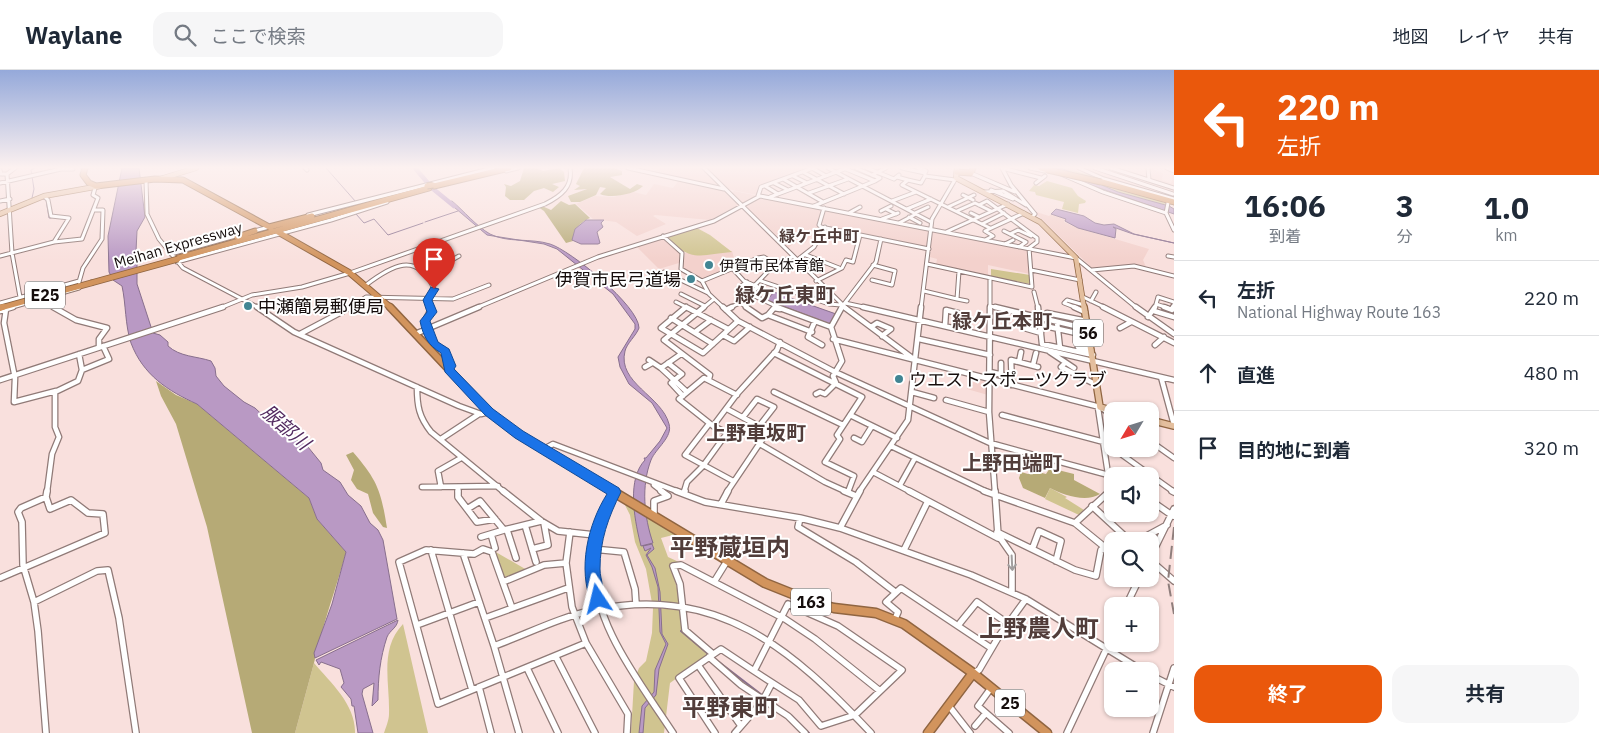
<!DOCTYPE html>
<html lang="ja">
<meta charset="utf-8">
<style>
:root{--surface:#fff;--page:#f6f6f7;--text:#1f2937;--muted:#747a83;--line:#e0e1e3;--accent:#ea580c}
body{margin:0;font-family:"IBM Plex Sans","Noto Sans JP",sans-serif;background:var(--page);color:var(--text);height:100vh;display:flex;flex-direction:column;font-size:19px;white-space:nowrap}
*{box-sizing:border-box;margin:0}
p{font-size:16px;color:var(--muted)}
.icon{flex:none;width:28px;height:28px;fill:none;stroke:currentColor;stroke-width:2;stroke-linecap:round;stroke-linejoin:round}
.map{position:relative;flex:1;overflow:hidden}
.drawer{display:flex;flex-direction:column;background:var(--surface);width:425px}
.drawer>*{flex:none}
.hud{background:#ea580c;color:#fff;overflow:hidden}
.needle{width:32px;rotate:232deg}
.tools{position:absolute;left:1104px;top:332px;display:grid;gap:10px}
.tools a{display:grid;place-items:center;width:55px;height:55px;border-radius:10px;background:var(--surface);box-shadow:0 1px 4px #0004;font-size:25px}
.pin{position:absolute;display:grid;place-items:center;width:42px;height:42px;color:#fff;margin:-51px -21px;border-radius:50% 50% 50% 0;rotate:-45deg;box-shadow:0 0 5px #0007}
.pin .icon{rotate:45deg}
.me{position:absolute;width:55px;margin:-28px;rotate:350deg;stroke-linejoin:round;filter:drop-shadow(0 0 4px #0008)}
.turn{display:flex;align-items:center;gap:18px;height:105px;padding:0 20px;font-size:22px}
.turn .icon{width:65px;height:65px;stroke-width:2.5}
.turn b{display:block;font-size:35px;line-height:42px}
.eta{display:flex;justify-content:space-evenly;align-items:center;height:85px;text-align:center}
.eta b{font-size:30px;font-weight:700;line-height:35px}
.primary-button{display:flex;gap:10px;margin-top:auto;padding:10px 20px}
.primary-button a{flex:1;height:58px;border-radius:15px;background:var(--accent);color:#fff;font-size:20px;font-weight:700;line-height:58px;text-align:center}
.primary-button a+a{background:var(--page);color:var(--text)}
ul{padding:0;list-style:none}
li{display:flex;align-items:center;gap:15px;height:75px;padding:0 20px;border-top:1px solid var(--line)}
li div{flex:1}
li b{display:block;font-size:19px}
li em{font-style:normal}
header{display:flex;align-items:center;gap:30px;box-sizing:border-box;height:70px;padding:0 25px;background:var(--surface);border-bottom:1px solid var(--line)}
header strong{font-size:24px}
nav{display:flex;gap:28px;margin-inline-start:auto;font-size:18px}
.search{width:350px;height:45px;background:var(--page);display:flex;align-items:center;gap:12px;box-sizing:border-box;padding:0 18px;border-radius:15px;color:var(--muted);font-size:19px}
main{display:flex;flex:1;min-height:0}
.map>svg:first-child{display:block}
.built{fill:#f3d1cc}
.green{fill:#d0c490}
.forest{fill:#b6aa76}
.water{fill:#b999c4;stroke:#886f8d}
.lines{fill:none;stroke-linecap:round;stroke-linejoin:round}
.stream-far1{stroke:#886f8d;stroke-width:1}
.stream{stroke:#886f8d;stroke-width:2}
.river{stroke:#b999c4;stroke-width:4.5}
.minor-far2-casing{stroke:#907a77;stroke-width:5}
.minor-far1-casing{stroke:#907a77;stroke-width:7}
.minor-casing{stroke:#907a77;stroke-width:8}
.major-far1-casing{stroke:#906541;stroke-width:6}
.major-casing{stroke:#906541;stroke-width:8}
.highway-far2-casing{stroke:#906541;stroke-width:7}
.highway-far1-casing{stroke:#906541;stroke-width:9}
.highway-casing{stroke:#906541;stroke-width:11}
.minor-far2{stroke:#fff;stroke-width:3}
.minor-far1{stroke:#fff;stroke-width:4.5}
.minor{stroke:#fff;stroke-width:5.5}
.major-far1{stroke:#e4bf9e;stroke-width:4.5}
.major{stroke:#e4bf9e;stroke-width:5.5}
.highway-far2{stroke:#d2945d;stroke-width:5}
.highway-far1{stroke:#d2945d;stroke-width:6}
.highway{stroke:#d2945d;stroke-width:8}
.rail{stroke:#8f7e7c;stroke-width:2;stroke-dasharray:13 6;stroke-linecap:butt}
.highway-bridge-casing{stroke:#906541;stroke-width:7;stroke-linecap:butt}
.highway-bridge{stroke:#d2945d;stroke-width:5}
.oneway{stroke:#a19e9e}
.route{fill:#1a73e8;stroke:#114b97}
.poi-dot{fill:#418593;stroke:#fff;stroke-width:2}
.labels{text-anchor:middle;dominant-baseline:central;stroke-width:4;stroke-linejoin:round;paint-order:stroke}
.far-street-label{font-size:15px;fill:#150d0c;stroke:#fff}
.far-poi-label{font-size:15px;fill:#150d0c;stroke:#fff;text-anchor:start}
.far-quarter-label{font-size:16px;font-weight:bold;fill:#513d3a;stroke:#fff}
.shield{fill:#fff;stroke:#5b5655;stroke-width:1}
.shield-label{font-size:16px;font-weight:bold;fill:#150d0c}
.poi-label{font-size:18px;fill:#150d0c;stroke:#fff;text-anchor:start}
.water-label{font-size:19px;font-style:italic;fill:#542b61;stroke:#fff}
.quarter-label{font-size:20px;font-weight:bold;fill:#513d3a;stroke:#fff}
.near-quarter-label{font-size:24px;font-weight:bold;fill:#513d3a;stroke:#fff}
</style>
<header>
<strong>Waylane</strong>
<div class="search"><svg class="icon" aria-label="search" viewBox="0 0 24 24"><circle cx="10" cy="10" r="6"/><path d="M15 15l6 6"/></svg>ここで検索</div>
<nav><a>地図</a><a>レイヤ</a><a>共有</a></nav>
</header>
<main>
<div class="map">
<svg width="1174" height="663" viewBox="0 0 1174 663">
<rect width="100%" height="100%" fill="#f9e0dd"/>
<path class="built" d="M660 98H702L722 118 663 106 664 103 654 101Z
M707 98H811L761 117 757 125 727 119Z
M1066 98H1114L1151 109 1150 98 1163 103 1162 110 1171 113 1174 103V128L1095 106 1081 100 1075 102Z
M679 110 722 119 738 135 710 150 655 145 653 146 666 154 637 166 616 152 593 149 576 134 595 126 614 127 634 122 646 125 654 114 673 118Z
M734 121 823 139 819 157 805 173 796 170 787 180 732 123Z
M825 140 925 159 929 162 927 177 830 158V155L821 153Z
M1033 141 1049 146 1051 144 1066 149 1064 152 1078 158 1149 179 1143 190 1146 197 1136 195 1092 198Z
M937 161 1028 180 1030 204 988 195V206L936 195 937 189 930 187 932 163Z
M664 168 680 182 679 193 659 199 636 176Z
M732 181 734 188 731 198 702 209 682 198 685 183Z
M967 307 988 312V325L967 319Z"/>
<path class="green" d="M1061 98C1075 98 1166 130 1174 139L1118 122Z
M1047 111 1072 118 1078 126 1086 131 1085 133 1079 134 1078 143 1062 139 1064 132 1036 125 1035 122 1029 121 1034 115 1039 116Z
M697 158 710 165 732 182C703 184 690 194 668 167Z
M991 199 1030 205 1031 214 991 207Z
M1050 418 1067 427 1065 428 1084 440 1079 445 1045 429Z
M626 431 677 464 661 468 668 487 681 493 671 494 681 535 652 533 646 499 635 472 630 445 625 435Z
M494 481 527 500 504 509Z
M653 538 681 540 682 561 709 585 670 613 664 663H631L634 611 639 598 646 591 652 563Z
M403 554 428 663H384C386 657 389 650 389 644 390 613 379 579 403 554Z
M314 593C331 613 356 635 355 663H295Z"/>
<path class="forest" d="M524 98H537L543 101 559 98 564 102 565 111 552 114 559 117 553 122 544 118 534 121 524 130H510L505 126 506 117 504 114 511 116 520 111Z
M584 98H614L622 101V105L610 107 630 119 637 114 643 116C636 124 611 129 600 124L606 118 600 117 596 125 580 132H571L568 126 587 119 574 120 580 116 576 114Z
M561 131 569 135 575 134 590 148C577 154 576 159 573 171L566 173 544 141 538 137 542 136 551 140Z
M156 311 176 325 197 334 309 428 317 449 346 482C336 519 322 556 314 593L295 663H252L207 457 176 354 161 326Z
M353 382C378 411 381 421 387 458L383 457 373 443 368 424 357 419 351 410 354 400 346 385Z
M1050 398 1074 404V410L1100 424C1086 433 1063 425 1050 418L1045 428 1023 418 1019 408 1021 402 1028 404 1034 401 1046 404Z"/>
<path class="water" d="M122 98H139L145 147 137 161 136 181 140 191 137 193V214L153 263 160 265 168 272V276C180 287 196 286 211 291L215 298 216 306 224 316 244 332 255 338 272 354 308 377 321 393 323 400 340 412 348 425 361 436 370 453 378 460 383 470 397 549 315 588 314 583 332 534 346 482 317 449 309 428 197 334C168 321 143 305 131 273 125 255 126 234 122 216L113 210 109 202 108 166Z
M1055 98H1061L1118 122 1169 136 1174 139V144L1088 114Z
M452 131C464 141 476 156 490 164 507 173 531 168 550 174 570 180 639 236 639 258 636 266 627 273 625 281 617 313 662 326 669 354 673 367 656 378 651 390 641 416 644 447 653 473L641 476 640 472C634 447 627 409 645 390L644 388H646L660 371 667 358 652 333 629 314 620 297 618 287 635 259V254L613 224 557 179 544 174 487 165 448 132Z
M1056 139 1084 146 1095 153 1104 155 1114 154 1134 164 1174 173 1133 164 1113 157 1116 159 1115 168 1078 158 1065 151 1066 149 1051 144Z
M586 150H604L601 153 603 157 597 162 600 173 598 174H581L572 170 575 159Z
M774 222 836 244 830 254 767 230Z
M652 474 654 479 647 485 655 498 660 522 662 564 668 574 659 599 656 625 645 638 643 663H639L642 636 654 622 655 600 666 574 660 562 658 517 652 497 646 485 651 478 645 481 643 476Z
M398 550C397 558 390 560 387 567 380 588 378 608 378 630L372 636 374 613 363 619 362 624 373 663H358L354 636H352L351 629 341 617 344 613 340 599 321 592 319 595 316 590Z"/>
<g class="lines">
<path class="stream-far1" d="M326 98 356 132
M32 128 34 119 31 100 35 98
M43 129 46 130 49 148H51
M356 144 364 153 374 149 388 165 423 153
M425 152 458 141"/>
<path class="stream" d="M681 561 707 583
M719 592 762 625
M770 630 779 637
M791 645 809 663"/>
<path class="river" d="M415 98 432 118 454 136"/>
<g class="minor-far2-casing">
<path id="minor-far2" d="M305 98 307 100
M628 98 724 119
M704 98 846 238
M812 98 826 106
M828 98 931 152
M856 98 872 105
M867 98 894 109 899 105
M902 98 925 103V106L955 110
M918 98 926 101 925 103
M1002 98 1011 115 1035 144 1032 147
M1002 98 1041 108
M1030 98 1045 101
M1079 98 1104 109 1174 129
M1095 98 1173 124
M1111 98 1174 118
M1148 98 1149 110
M1167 98 1174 101
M846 99 875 111
M0 100 1 104H7
M506 101 518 98
M803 102 844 124
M7 104 12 183 20 227
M7 104 15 98
M973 104 1015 122
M1061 104 1103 122 1166 143
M793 106 807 113
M897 107 908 110 902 115 990 158
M783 109 823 132
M146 110 147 144 159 169 183 198 259 238
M908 110 921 113 925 106
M0 113 61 99H73
M774 113 788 120
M1036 113 1045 106
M765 116 778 124
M991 120 1013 129
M985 122 1003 121 1026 135
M809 123 848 109
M963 125 973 130
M44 126 48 130 51 146 69 148 54 172
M758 126 761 117 813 98
M770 127 847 98
M0 131 10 129
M892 131 916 122
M1168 133 1166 143 1174 160
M814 136 875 111 880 108 872 105 886 98
M948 137 974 125
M824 138 819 155 821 157 929 179
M886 139 896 144
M907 139 931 129
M881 141 891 136
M957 141 975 133 991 141
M849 143 860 137
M915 143 928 137
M971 143 979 147
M308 145 493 98
M909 147 920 153
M882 149 898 143
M899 153 916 144
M982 154 1004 143
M254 161 269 157
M1004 161 1026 172 1019 177
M946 162 1008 134
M1010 164 1018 160 1031 166
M663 166 682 183 681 199 702 211
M985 170 993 166 985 161 1024 143
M1005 174 1013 170
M171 184 239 165
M806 185 839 198
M0 186 54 172 82 169 98 128 93 125 95 118
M1168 186 1174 187
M796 191 814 177 825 157
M177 192 331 150 387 132
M927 194 1032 217 1029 178 1037 172V168L987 131 979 135
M733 199 744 211 758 217 750 224 780 238
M1031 200 1080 210
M1092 200 1134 196 1174 206
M664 202 708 223
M427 206 447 197 450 191 459 186
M872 210 892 215 895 201 873 195
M761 211 829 234 841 235
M816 211 842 198 846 190 853 192 860 165
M79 212 83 198 102 169 103 140H94
M366 215C391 196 417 180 434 219L427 230 432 238
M755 215 775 194
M738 218 747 212
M924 221 957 229 959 201
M1034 222 1038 238
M681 224 705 236
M1083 227 1106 238
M957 229 967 231
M41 230 56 238
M1091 231 1096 222
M676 232 688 238
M0 233 79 211
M845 233 868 238
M742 234 748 238
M1156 234 1168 238
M990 236 1000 238
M9 238 79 218
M220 238 252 225 302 217 350 203 545 134C561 126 573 117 570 98
M350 238 366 227 453 229 489 215
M476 238 598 187 714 151 760 126 1076 188 1137 238
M684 238 686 237
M703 238 714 229
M724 238 709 224 702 211 758 188 764 187 775 194 792 187
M729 238 755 226
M774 238H776
M841 238 876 192 881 169
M921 238 932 149 956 108
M990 238V208
M1077 238 1064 233 1067 230 1084 235
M1155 238 1158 227 1174 232
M1173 238 1174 234"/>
</g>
<g class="minor-far1-casing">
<path id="minor-far1" d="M53 237 76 250 107 258 99 269V277
M257 237 294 262 459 336 481 344 489 342
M431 237C431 242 426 246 425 252 424 265 435 275 445 281L449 299
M686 237 728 259
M686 237 661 258 703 283 738 251
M704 237 664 270 710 305 709 309
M723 237 738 251 835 302 990 373 1112 406
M746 237 762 248 768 245
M777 237 831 257
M844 237 911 287
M863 237 1174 310
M990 237 989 342 995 422
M995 237 1088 259
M1038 237 1039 248
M1074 237 1085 242
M1103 237 1174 273
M1136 237 1174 264
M1164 237 1172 240 1173 237
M6 239 4 253 15 308 14 332 56 321
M780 239 774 238 768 245 812 262
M726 240 732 237
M0 241 13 237
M1154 241 1174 247
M1148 247 1155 237
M671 248 713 274
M1047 250V243L1087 251
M815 251 808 267 822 275
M1057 252 1060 278
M1040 255 1042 274 1093 285
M945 256 946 240 961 244
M871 257 877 253 891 259 882 266
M1120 258 1131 252
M695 262 711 250
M1041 263 1024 258 1023 251 1076 263 1079 282
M300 264 351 237
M415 264 479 237
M723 265 734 271 750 257
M833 269 1100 337 1112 345
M919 269 990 285
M1155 275 1164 267
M1078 277 1091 280
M1050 282 1074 298
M774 283 862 327 837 365 840 369 825 392 854 406 848 422
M681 284 661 298 687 322
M649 290 661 298
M1019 292 1021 282
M668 293 682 304 671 313 683 326
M1001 293V304
M1065 293 1061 297 1097 315
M1033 295 1036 283
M645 297 652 293
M82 300 109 289 103 276
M990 302 1012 307
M1161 307 1174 355
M0 310 223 237
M1012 315 1011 290 1038 297
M417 317C417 336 419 347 431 362L504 422
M774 322 843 355
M912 322 934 328
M816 324 820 322 825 324 836 313 833 306 842 291 831 257 842 237
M946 330 989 342
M1100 337 1098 338 1108 404
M727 339 768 361 727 422
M850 345 897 368
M1002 345 1104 372 1112 377
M743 347 757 329 774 337 760 355
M709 354 685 385 733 411
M713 356 679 329 704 308 737 325
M854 368 862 372 872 356
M441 369 479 344
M1150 371 1174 388
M760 374 825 412 847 422
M891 376 987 422
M544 379 553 374 679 422
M1114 379 1174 422
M873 402 911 422
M654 415 663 422
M900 415 915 388
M422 417 498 416
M441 417 438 401 461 388
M458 417V422
M47 422 52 384 59 367 55 357V322L78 311 82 300 79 284
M684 422 687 412 703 396 727 363 713 356 737 324 777 280 780 272
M859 422 908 350 921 237
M1109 422 1112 419"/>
</g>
<g class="minor-casing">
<path id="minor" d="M458 421V427L477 452 495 449
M503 421 541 451 558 461 595 465
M676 421 705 432 800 448 840 458 971 505 1026 529 1143 601
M844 421 856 426
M909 421 998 468
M984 421 1075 453 1112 483
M995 421 998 465 1012 485V522
M1172 421 1174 422
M615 422C605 443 596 464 594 487 590 552 640 612 673 663
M684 423 685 421
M46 427 21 438 18 442 22 452 23 495 34 532 38 561 46 663
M1150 430 1173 446
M721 434 728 421
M1092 436 1130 471
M467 439 480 431 504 460 541 451
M654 446V431L668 426 661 421
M800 448 798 457 856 492 895 522
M1075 453 1110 421
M525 455 536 492
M840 458 860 421
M507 460 516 488
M570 462 566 493 572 537 586 573 628 644 627 663
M997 462 1075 500 1096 506 1101 480 1112 477
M491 464 495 478
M481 467 504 460
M1130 471 1143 468 1167 455
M1033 477 1039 461 1061 471 1056 491
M532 479 548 475 544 453
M593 479 624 482 635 519 636 534
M431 480 472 620
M904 480 928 431
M463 483 494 576 519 663
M1150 488 1174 439
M1150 490 1174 511
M0 508 105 463 103 444 88 443 71 430 50 439 46 427 47 421
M503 512 544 495 566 493
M714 512 727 491
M34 532 97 501 108 500 119 548 136 663
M788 534 838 556 902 600 855 645 821 656 799 630 754 601Z
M1126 536 1139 509
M512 538 492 482 483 479 474 484 426 480 399 492 438 634 586 573
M485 548 568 518
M895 549 898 542 886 532 901 518 991 578
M960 553 977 532 1007 553
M417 555 479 532
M494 576C527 564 560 547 594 540 718 514 792 579 871 663
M713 584 685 560 680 514 673 496 681 495 785 549 815 569 880 621
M556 587 595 663
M709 587 741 615 788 646 805 663
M698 595 741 656
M527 598 558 663
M973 603 979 600 999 566 1026 529
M1150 605 1174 617
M479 617 491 663
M991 618 978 636 1009 663
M949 636 970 663
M975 656 986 643
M715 663 679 608 721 579 754 601
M735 663 762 632 772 613
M1067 663 1112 567
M1153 663 1174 598"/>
</g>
<g class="major-far1-casing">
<path id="major-far1" d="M957 98 956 108 1040 152 1076 188 1084 238
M160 109 196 98
M0 144 44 126 100 116"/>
</g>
<g class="major-casing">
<path id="major" d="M1084 237 1100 337 1115 341
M1150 350 1174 356"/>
</g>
<g class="highway-far2-casing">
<path id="highway-far2" d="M85 98 83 105 89 113 96 116 155 109 183 110 271 158
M1041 98 1048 100
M957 102 971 103 973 98
M1095 110 1174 132
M434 116 509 98
M269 157 312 146
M278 162 350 203 391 238
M237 167 255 161
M178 188 429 118
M0 238 91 213"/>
</g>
<g class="highway-far1-casing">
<path id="highway-far1" d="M390 237 489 342 519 365 614 422
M0 238 3 237"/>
</g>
<g class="highway-casing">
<path id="highway" d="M612 421 765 513 815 533 834 538 876 543 904 554 973 603 1047 663
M928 663 973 603"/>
</g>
<use href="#minor-far2" class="minor-far2"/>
<use href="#minor-far1" class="minor-far1"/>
<use href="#minor" class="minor"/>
<use href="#major-far1" class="major-far1"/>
<use href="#major" class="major"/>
<use href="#highway-far2" class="highway-far2"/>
<use href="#highway-far1" class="highway-far1"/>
<use href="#highway" class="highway"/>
<path class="rail" d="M1174 457 1168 511 1174 544"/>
<g class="highway-bridge-casing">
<path id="highway-bridge" d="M1048 100 1101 112
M427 116 433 115
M91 213 178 189"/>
</g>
<use href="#highway-bridge" class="highway-bridge"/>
</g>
<defs><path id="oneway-shaft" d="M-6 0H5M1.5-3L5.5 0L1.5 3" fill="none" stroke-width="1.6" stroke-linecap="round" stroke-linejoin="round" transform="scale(1.25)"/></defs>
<use class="oneway" href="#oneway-shaft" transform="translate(1012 493) rotate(87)"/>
<linearGradient id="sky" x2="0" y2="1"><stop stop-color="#95a9da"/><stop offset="0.51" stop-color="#fcf1f0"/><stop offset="1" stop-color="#fcf1f0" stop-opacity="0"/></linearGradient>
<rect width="1174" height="191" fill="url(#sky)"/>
<path class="route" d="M431 217 439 219 432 230 437 242 430 251 438 272 449 279 456 296 454 299 493 339 523 361 619 418 621 422C608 448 600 470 600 499 600 511 607 523 603 534L598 536 592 534C577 499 588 454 607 424L515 368 485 345 445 302 441 283C428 275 423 266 420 251L427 242 423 230Z"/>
<g class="poi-dot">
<circle cx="709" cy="195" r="5"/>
<circle cx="691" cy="209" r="5"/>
<circle cx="248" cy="236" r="5"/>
<circle cx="899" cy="309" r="5"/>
</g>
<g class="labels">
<g class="far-street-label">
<text transform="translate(178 175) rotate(-16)">Meihan Expressway</text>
</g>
<g class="far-poi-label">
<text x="719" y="195">伊賀市民体育館</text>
</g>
<g class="far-quarter-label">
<text x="819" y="166">緑ケ丘中町</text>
</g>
<g class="shield">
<rect x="25" y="211.5" width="40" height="27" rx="4"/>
<rect x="1073" y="249.5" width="30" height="27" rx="4"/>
<rect x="791" y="518.5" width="40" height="27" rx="4"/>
<rect x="995" y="619.5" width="30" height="27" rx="4"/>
</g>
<g class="shield-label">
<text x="45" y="225">E25</text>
<text x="1088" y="263">56</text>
<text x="811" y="532">163</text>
<text x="1010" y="633">25</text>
</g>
<g class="poi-label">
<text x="681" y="209" text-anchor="end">伊賀市民弓道場</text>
<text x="258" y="236">中瀬簡易郵便局</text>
<text x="909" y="309">ウエストスポーツクラブ</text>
</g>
<g class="water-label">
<text transform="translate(286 357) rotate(41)">服部川</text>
</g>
<g class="quarter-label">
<text x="785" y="224">緑ケ丘東町</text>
<text x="1002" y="250">緑ケ丘本町</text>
<text x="756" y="362">上野車坂町</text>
<text x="1012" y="392">上野田端町</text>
</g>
<g class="near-quarter-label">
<text x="730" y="477">平野蔵垣内</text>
<text x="1039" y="558">上野農人町</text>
<text x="730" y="637">平野東町</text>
</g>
</g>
</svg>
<div class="tools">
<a><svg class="needle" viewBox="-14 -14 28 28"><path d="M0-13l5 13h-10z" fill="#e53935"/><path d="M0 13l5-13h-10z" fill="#747a83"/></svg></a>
<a><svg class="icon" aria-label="sound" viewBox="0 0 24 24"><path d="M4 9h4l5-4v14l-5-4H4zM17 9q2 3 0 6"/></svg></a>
<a><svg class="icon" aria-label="search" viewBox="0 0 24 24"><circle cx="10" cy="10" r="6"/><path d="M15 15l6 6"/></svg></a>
<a>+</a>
<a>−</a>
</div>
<div class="pin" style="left:434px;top:219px;background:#d93025"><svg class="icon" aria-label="arrive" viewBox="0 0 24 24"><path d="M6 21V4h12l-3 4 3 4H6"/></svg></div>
<svg class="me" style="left:598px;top:529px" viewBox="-20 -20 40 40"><path d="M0-17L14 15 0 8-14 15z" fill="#1a73e8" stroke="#fff" stroke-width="4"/></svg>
</div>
<section class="drawer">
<div class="hud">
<div class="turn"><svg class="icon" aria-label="left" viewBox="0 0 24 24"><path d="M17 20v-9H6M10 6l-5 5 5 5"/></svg><div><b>220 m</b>左折</div></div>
</div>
<div class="eta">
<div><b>16:06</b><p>到着</p></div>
<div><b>3</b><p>分</p></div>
<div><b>1.0</b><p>km</p></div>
</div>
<ul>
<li><svg class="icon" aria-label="left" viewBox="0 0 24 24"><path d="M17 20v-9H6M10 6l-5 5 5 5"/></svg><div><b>左折</b><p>National Highway Route 163</p></div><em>220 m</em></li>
<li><svg class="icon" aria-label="ahead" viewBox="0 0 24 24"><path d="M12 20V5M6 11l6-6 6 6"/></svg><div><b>直進</b></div><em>480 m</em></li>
<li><svg class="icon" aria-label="arrive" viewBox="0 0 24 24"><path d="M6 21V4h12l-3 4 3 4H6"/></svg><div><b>目的地に到着</b></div><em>320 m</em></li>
</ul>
<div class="primary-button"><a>終了</a><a>共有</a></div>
</section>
</main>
